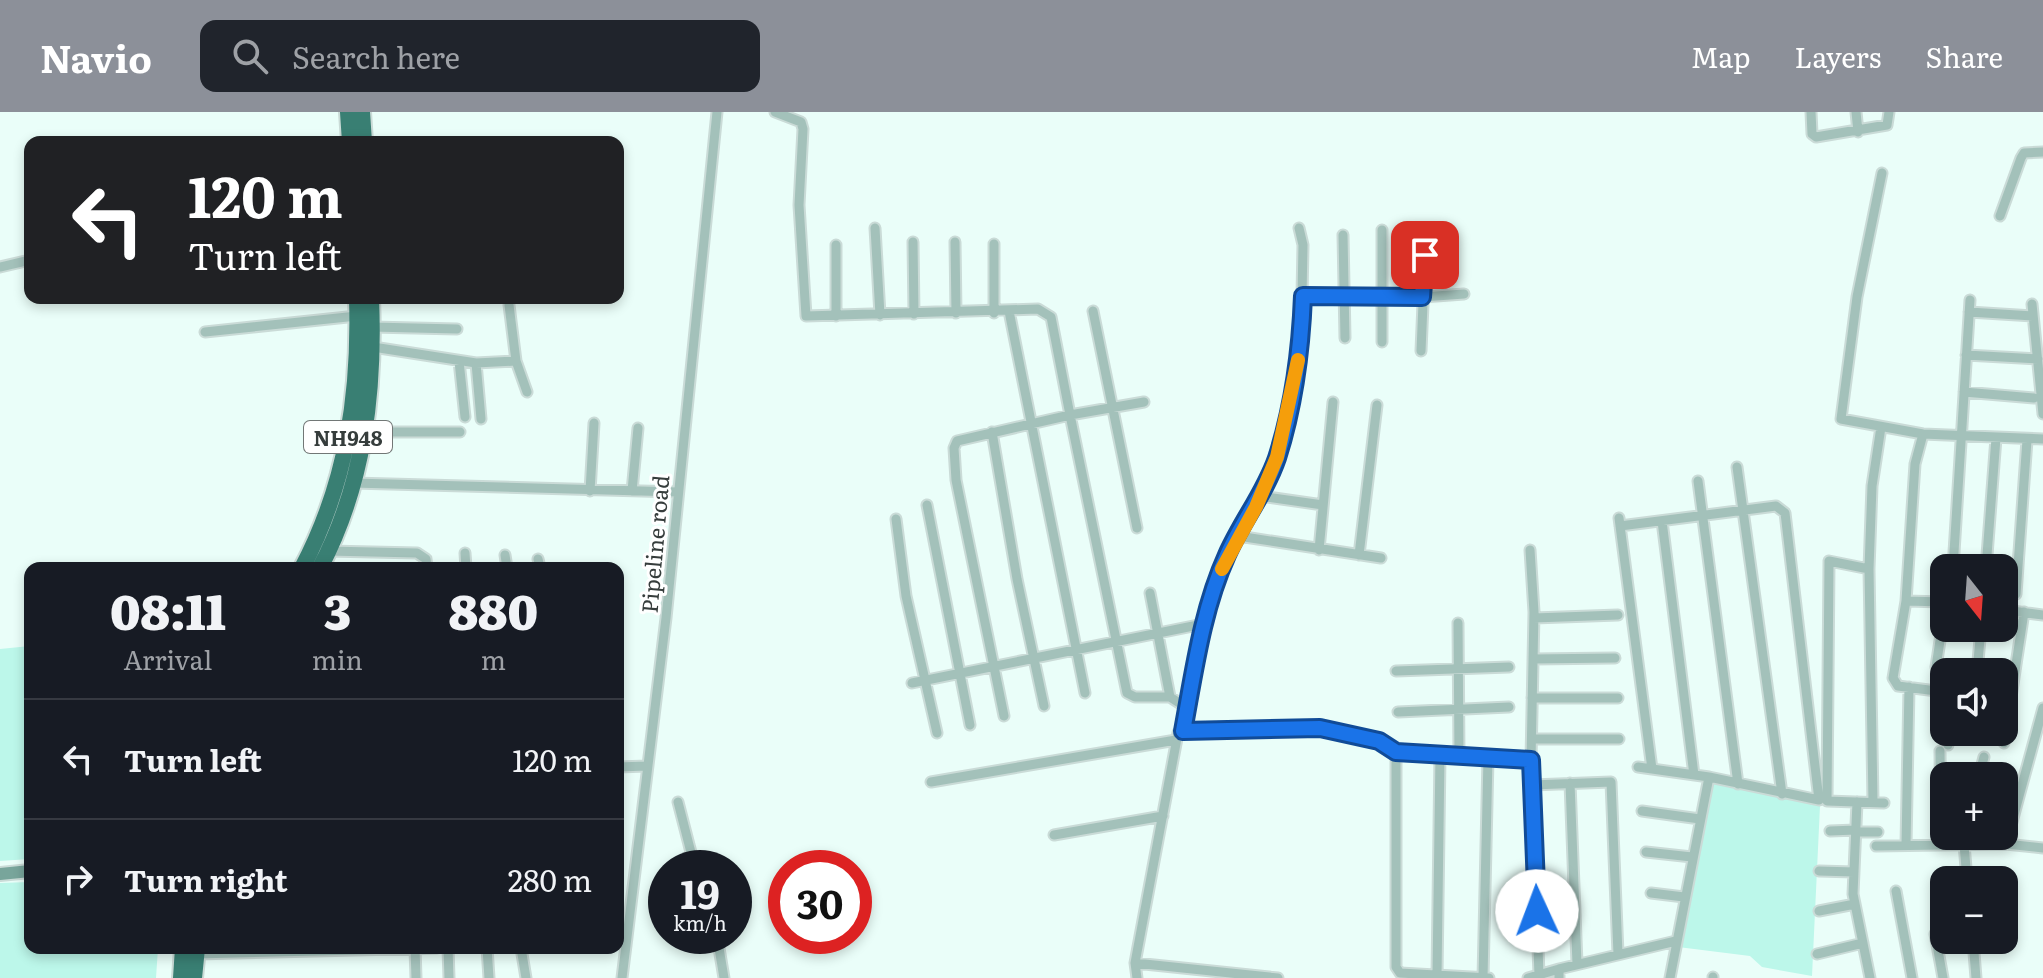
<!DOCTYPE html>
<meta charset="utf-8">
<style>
:root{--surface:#171b24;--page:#20242c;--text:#f1f3f6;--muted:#9ea1a6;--line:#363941;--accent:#8c9099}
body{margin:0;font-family:Literata,serif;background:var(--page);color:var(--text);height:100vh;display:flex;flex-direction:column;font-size:30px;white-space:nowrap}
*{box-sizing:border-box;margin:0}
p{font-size:26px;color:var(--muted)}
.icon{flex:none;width:44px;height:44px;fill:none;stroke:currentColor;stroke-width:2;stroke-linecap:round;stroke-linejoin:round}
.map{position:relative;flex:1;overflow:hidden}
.details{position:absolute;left:24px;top:450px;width:600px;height:392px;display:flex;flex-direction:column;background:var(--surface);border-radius:16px;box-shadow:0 4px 12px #0003}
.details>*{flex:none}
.hud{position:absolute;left:24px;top:24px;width:600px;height:168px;border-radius:16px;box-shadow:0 4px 12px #0003;background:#202124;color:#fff;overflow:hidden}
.needle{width:52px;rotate:163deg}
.tools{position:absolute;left:1930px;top:442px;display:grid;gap:16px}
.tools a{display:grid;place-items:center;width:88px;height:88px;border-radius:16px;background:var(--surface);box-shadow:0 4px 12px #0003;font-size:40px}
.speed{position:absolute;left:648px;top:738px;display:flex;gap:16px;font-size:40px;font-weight:700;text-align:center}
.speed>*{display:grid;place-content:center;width:104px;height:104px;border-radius:50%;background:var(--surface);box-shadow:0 4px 12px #0003;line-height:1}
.speed small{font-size:20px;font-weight:400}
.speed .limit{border:12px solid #d22;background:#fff;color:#111}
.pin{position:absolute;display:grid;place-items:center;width:68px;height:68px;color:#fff;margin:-34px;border-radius:16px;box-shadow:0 4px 12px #0006}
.me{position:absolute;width:88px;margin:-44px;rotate:358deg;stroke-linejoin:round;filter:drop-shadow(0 0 6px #0008)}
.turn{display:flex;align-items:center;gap:28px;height:168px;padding:0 32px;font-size:36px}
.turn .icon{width:104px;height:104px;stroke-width:2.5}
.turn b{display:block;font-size:56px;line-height:68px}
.eta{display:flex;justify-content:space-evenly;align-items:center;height:136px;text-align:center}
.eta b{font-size:48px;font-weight:800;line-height:56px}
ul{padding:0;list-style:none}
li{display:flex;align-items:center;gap:24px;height:120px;padding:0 32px;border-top:2px solid var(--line)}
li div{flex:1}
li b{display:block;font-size:30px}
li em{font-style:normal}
header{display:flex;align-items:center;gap:48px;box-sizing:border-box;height:112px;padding:0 40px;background:var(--accent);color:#fff}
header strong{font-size:38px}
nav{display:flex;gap:44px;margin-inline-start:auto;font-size:28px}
.search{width:560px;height:72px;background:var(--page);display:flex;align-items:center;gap:20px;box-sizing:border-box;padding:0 28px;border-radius:16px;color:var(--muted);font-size:30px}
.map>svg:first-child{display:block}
.green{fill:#bcf7ea}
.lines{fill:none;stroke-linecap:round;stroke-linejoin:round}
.street-casing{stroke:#cadbd7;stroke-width:13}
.secondary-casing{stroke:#cadbd7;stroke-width:16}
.highway-casing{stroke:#cadbd7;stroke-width:20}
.street{stroke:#a3c1ba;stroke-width:9}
.secondary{stroke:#78a59b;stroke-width:12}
.highway{stroke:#397f73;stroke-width:16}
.route-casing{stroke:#114b97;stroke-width:20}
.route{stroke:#1a73e8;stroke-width:14}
.slow{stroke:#f59e0b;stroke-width:14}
.labels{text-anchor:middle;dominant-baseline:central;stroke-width:6;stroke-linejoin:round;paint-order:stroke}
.shield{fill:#fff;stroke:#727776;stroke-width:2}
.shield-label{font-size:20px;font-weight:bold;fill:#363d3c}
.street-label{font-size:22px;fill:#363d3c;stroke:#fff}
</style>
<header>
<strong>Navio</strong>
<div class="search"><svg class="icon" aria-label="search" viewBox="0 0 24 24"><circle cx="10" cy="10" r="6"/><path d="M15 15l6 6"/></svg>Search here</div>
<nav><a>Map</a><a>Layers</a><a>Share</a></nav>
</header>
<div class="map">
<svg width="2043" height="866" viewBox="0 0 2043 866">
<rect width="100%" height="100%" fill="#eafef9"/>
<path class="green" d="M30 534V747L0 749V537Z
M1712 671 1820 694 1812 864 1762 855 1750 844 1678 835Z
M30 770V836H158L156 866H0V771Z"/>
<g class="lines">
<g class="street-casing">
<path id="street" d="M775 0 801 10 803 17 799 93 806 204 1038 197 1051 205 1070 303 957 329 954 336 956 368 1004 604
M1811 0 1812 22 1816 25 1887 13 1889 0
M1856 0 1858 20
M1882 61 1857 185 1841 307 1923 322 2043 327
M2000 104 2021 46 2024 41 2043 40
M875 116 880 203
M1382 118V230
M1343 123 1345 226
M913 130 914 202
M955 130 956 201
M836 133V204
M0 155 30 148
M1303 184 1422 185 1464 182
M2032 192 2043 302
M509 193 516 249 527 280
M1009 199 1085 581
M1093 199 1137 416
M1969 200 2033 204
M994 201V132
M372 215 457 217
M205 220 357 204
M373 235 476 251 516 249
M1421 239 1426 121
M1966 243 2038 247
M459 249 465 305
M476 251 481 307
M1964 280 2034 286
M1144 290 1070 303 1127 581 1135 585H1170
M366 320H460
M992 320 1017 467 1044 594
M1737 355 1782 682
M1698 369 1738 672
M353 371 677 380
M590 379 594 311
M632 379 638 316
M1260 384 1323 393
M927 393 970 613
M1619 406 1652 657
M896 407 906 484 937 621
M1662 409 1694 663
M1620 414 1776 394 1785 401 1819 688 1709 665
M1238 424 1381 446
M1319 438 1333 290
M1530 438 1534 500 1531 648
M328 439 417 441 426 447 427 456
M465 441 466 456
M505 443 507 456
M1359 443 1377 293
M538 447 540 456
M1953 456 1970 188
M1986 456 1996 326
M1869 457 1872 374 1881 315
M1150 481 1170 585 1187 596
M2016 482 2027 328
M1906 489 1915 352 1923 322
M1944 490 1906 489 1893 566 1898 574 1944 580
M2004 498 2043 503
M1534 506 1618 503
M1458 511 1459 644
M1533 547 1615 546
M1936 555 1944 502
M1396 559 1509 555
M1977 560 1981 516
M912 571 1203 512
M1532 586H1618
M1398 600 1509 595
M1183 619 1203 512 1227 442 1256 395 1277 345 1301 234 1303 133 1299 116
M1532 627H1619
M2004 631 2024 500
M1948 633 1949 620
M1940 639 1941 732
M618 655 647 654
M1638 655 1709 665 1670 866
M1979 664 1984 645
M931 670 1176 628
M1570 671 1577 852
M1532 673 1611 670 1618 842
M678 690 695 756
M1857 690 1853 782 1870 866
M1873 690 1869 457 1829 449 1827 689 1884 691
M1642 699 1700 707
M1830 719 1856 718
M1856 720H1878
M1054 723 1163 704
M1964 732 1967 768
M2006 732 2043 596
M1906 733 1909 575
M1876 734 2006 732 2043 736
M1646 740 1692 745
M1819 759 1854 760
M2004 777H2008
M1896 779 1912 866
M1651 781 1684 785
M1819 799 1855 792
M2004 820H2011
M717 824 724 866
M1973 828 1976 866
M415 836 416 866
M448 836 449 866
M487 836 489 866
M521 836 526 866
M196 842 437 836
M1817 842 1863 831
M1135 851 1278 866
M1559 857 1676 829
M1437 863 1440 643
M622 866 666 506 717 0
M1137 866 1135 851 1178 621 1190 617C1256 619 1337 604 1396 640
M1483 866 1488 646
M1489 866 1400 861 1396 855V640L1531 648 1539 863
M1528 866 1559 857V866
M1713 866V865
M1943 866 1935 822 1944 821"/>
</g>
<g class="secondary-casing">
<path id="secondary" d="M0 762 30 759"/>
</g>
<g class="highway-casing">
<path id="highway" d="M348 0 350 30
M362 0 364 30
M302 456C347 371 360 280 357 186
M320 456C364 372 375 280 371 186
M181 866 183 836
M194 866 197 836"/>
</g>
<use href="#street" class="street"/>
<use href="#secondary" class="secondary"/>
<use href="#highway" class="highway"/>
</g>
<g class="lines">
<g class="route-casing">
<path id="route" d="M1425 143 1422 185 1303 184C1301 236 1293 296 1277 346 1265 381 1242 409 1227 443 1202 498 1194 560 1183 619L1320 616 1379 629 1396 640 1531 648 1537 799"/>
</g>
<use href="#route" class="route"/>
<path class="slow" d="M1222 457 1256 395 1277 345 1298 248"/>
</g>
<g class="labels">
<rect class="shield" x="304" y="309" width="88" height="32" rx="6"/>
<g class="shield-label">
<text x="348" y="325">NH948</text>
</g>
<g class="street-label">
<text transform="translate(654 432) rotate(-85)">Pipeline road</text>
</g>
</g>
</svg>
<div class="tools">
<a><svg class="needle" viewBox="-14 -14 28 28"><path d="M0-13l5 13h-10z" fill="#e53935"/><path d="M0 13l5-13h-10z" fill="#9ea1a6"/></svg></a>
<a><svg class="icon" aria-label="sound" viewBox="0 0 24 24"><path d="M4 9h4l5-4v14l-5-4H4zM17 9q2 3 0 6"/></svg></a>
<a>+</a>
<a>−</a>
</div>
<div class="speed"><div>19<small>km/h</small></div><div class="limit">30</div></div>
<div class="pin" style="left:1425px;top:143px;background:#d93025"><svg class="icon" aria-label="arrive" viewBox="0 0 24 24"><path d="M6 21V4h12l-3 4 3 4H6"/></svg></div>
<svg class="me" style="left:1537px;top:799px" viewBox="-20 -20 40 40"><circle r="19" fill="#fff"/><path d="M0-13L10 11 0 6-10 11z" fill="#1a73e8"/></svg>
<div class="hud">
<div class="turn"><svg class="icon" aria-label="left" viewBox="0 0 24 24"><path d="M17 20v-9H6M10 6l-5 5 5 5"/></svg><div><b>120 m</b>Turn left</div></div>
</div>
<section class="details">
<div class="eta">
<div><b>08:11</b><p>Arrival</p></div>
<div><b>3</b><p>min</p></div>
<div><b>880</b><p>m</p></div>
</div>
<ul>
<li><svg class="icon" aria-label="left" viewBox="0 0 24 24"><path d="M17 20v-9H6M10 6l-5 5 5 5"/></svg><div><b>Turn left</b></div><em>120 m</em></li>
<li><svg class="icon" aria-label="right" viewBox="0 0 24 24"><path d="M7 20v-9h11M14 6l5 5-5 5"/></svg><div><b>Turn right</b></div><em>280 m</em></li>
</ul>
</section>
</div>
